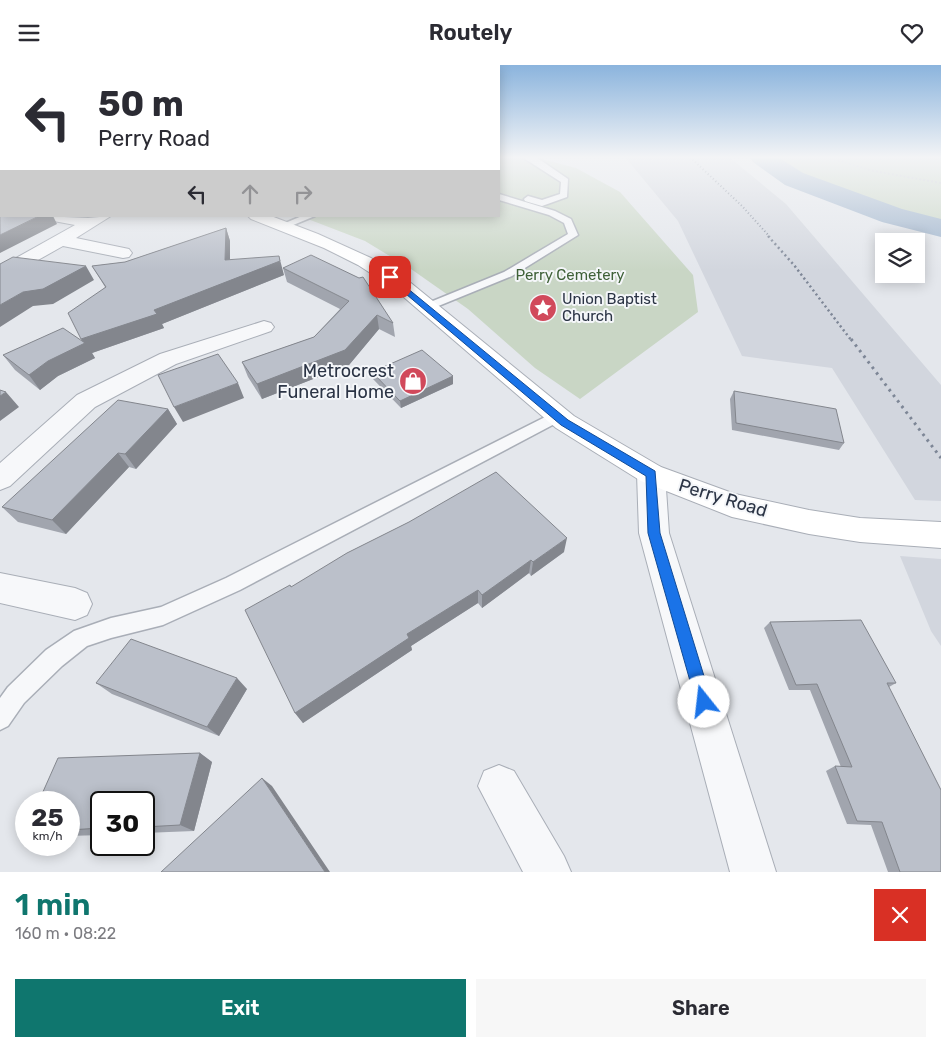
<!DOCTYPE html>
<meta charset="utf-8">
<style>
:root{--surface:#fff;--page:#f7f7f7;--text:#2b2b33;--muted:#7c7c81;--accent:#0f766e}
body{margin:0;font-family:Rubik,sans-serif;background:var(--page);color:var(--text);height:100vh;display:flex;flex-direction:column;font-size:19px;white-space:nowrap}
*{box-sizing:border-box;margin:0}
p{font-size:16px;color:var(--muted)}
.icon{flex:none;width:28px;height:28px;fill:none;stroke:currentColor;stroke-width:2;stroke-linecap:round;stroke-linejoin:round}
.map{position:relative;height:807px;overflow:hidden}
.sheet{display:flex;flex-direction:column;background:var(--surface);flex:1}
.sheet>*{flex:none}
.guide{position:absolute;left:0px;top:0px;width:500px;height:152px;box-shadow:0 2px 12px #0003;background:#fff;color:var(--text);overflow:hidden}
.controls{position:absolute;left:875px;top:168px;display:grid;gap:10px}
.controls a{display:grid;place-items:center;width:50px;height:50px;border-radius:0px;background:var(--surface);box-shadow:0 2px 12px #0003;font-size:25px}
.speed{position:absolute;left:15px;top:726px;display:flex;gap:10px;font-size:25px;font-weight:700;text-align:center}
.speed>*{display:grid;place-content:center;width:65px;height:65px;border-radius:50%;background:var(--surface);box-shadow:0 2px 12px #0003;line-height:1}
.speed small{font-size:12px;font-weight:400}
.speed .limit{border:2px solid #111;border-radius:8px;background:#fff;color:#111}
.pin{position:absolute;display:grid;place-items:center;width:42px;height:42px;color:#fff;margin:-21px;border-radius:10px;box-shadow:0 2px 8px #0006}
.me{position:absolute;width:55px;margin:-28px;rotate:344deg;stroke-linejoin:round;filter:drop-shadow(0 0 4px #0008)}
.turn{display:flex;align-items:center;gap:18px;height:105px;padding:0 15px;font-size:22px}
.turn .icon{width:65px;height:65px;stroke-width:2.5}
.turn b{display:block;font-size:35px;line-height:42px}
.lanes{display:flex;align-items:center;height:48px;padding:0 15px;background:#0003;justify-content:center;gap:25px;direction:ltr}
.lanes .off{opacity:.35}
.round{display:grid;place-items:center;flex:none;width:52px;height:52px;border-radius:0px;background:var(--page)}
.overview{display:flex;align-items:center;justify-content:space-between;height:85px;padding:0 15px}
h1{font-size:30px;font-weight:600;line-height:38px;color:var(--accent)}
.button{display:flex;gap:10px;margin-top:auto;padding:10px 15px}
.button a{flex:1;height:58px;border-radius:0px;background:var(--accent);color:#fff;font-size:20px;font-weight:600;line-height:58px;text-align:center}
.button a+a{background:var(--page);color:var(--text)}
header{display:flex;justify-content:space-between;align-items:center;height:65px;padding:0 15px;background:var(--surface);font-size:22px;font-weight:600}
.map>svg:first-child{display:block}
.built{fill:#d2d6de}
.green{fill:#c9d6c5}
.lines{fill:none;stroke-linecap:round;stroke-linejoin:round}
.river{fill:#9fb4cc;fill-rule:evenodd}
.lane-casing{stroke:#a9aeb7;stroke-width:3}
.street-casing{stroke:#a9aeb7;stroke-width:2}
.secondary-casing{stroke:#a9aeb7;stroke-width:2}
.path{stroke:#c2c5cb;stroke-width:2;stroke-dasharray:2 2;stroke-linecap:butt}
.lane{fill:#f7f8fa;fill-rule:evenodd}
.street{fill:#f7f8fa;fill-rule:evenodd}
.secondary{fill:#fff;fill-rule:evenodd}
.rail-far2{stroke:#7d8696;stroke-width:2;stroke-dasharray:1 2.5;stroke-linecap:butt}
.rail-far1{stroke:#7d8696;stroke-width:2.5;stroke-dasharray:2 3;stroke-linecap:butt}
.rail{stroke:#7d8696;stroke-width:3;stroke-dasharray:2.5 4.5;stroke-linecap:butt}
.wall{fill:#a1a5ae}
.shaded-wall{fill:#83868d}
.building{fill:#bbc0ca;stroke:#83868d}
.route{fill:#1a73e8;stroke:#114b97}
.labels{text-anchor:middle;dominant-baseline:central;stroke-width:4;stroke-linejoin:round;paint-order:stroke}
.far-park-label{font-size:15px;fill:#3f6138;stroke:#f4f6f9}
.far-poi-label{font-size:15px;fill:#2b3445;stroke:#f4f6f9;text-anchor:start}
.poi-label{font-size:18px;fill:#2b3445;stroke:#f4f6f9;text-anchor:end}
.street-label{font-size:18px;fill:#2b3445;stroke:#f4f6f9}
</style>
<header><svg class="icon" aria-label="menu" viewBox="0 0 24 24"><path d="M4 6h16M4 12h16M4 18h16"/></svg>Routely<svg class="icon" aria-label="heart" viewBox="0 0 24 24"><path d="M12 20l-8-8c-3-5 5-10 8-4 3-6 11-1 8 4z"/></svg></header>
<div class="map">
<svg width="941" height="807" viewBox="0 0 941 807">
<rect width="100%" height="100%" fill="#e4e7ec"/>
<path class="built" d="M625 92H729L786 139 941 320V436L915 435 832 303 742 291 678 156Z
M900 491 941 494V581L931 566Z"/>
<path class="green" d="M499 92H534L576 103 620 127 693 210 698 247 580 334 535 303 468 244 411 204 365 176 300 151H499Z
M775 92H941V156L863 135 811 115Z"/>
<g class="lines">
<path class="river" d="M750 92H778L803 108 902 144 941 154V172L882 157 785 120 753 97Z"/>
<g class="lane-casing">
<path id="lane" d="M522 92H536L568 114 567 132 542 141 525 136 524 134 528 131 542 135 560 129 561 117Z
M499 129 555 146 571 154 578 170 512 211 431 244H423L421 242 423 240 504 207 568 169 564 158 549 150 499 135Z
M302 151H315L286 163 283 164 278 161Z
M557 346 562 347 564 351 562 355 240 525 163 560 111 573 87 581 62 601 24 638 8 661 0 665V633L8 622 46 585 74 566 111 553 161 542 226 513Z"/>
</g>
<g class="street-casing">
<path id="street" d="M40 151 88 153 111 151 76 173 129 184 132 188 129 192 123 193 63 181 6 213 0 214V202L75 160 43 154Z
M264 256 271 258 274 262 271 266 176 299 95 342 10 421 0 425V398L77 330 160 289Z
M651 399 661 402 665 409 669 468 776 807H730L639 468 637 409 641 402Z
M0 508 75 523 87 528 92 539 87 550 75 555 0 538Z
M499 700 514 706 564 791 571 807H523L478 721 484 706Z"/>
</g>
<g class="secondary-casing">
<path id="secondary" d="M248 151H271L318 169 371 193 406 214 574 351 661 402 735 429 809 445 860 453 941 457V483L860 477 809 469 732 452 641 416 556 363 392 222 358 200 324 183 251 154Z"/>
</g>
<path class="path" d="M826 92 874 106 941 118"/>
<use href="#lane" class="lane"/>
<use href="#street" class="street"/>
<use href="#secondary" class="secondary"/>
<path class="rail-far2" d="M690 92 742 141 770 172"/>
<path class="rail-far1" d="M768 171 794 200 851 275"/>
<path class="rail" d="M851 274 941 393"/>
</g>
<path class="wall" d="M226 163 230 176V195L284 210 162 259 164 263 92 288 95 293 58 311 40 325 15 305 3 290 83 277 81 274 105 222 92 201 125 197Z
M283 203 393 258 395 272 379 264 349 300 262 334 248 312 242 297 314 272 340 244 287 217Z
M372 307 453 311V319L401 343 373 314Z
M734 326 844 378 839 385 732 365 730 334Z
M168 344 177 359 136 404 129 402 66 469 18 457 2 442Z
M564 487 531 511 529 508 482 543 478 538 411 581 412 585 303 658 295 648 291 522Z
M770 557 896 618 889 622 941 807H888L871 760 847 759 826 706 835 701 841 702 810 625H789L764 563Z
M96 618 247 624 219 671 112 629Z
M200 688 212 697 194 766 144 768V738H101V770L69 771V738Z"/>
<path class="shaded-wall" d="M39 151H53L57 159 0 188V170Z
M226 163 230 176V209L225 195Z
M279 191 284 210 162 259 164 263 92 288 95 293 58 311 40 325 29 310 48 296 84 278 81 274 154 245Z
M86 201 94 215 53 239 33 241 0 262V240L23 227Z
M377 250 379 264 349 300 262 334 257 319Z
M453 311V319L401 343 400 336Z
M238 318 244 333 183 357 174 342Z
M6 327 19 342 0 356V331Z
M168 344 177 359 136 404 125 389Z
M118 388 129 402 66 469 52 455Z
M567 473 564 487 531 511 533 497Z
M531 495 529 508 482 543V530Z
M478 525V538L411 581 412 585 303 658 295 648 407 569Z
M237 613 247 624 219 671 207 662Z
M200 688 212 697 194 766 180 760Z
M262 713 272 721 330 807H325Z"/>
<path class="building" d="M1 106V151H39L0 170V107Z
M226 163 225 195 279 191 280 196 154 245 157 249 81 274 68 248 106 222 92 201 125 197Z
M311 190 359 213 363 212 393 258 377 250 345 285 257 319 242 297 314 272 349 236 283 203Z
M13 192 86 201 43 224 23 227 0 240V199Z
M63 263 85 278 48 296 29 310 3 290Z
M422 285 453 311 400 336 372 307Z
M218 289 238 318 174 342 158 310Z
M0 325 6 327 0 331Z
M734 326 836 344 844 378 736 358Z
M118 335 168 344 125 389 118 388 52 455 2 442Z
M496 407 567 473 533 497 531 495 482 530 478 525 407 569 409 573 295 648 245 545 290 520 291 522 347 488 409 457Z
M861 555 896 618H887L941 725V807H900L882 757 857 756 835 701 852 702 817 619 796 620 770 557Z
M131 574 237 613 207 662 96 618Z
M200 688 180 760 144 762V738H101V763L69 765V738H38L58 693Z
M262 713 325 807H161Z"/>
<linearGradient id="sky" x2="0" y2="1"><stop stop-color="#8bb4dd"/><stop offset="0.45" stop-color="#f3f4f6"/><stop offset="1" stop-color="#f3f4f6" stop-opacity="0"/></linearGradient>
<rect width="941" height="205" fill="url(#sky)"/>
<path class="route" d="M390 209 568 355 655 406 660 468 712 637 709 643 704 645 698 643 696 637 648 468 646 411 561 360 387 213 386 212Z"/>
<defs>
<g id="sight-disc" transform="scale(1.4375)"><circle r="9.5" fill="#d1495b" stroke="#f4f6f9"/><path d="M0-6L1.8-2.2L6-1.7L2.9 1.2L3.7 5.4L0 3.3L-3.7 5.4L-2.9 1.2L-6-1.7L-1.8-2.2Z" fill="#fff"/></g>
<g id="shop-disc" transform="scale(1.4375)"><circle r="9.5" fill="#d1495b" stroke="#f4f6f9"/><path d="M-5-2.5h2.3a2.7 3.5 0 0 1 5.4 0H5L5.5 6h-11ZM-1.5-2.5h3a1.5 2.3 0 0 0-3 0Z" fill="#fff"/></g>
</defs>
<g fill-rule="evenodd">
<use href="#sight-disc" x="543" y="243"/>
<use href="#shop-disc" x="413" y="316"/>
</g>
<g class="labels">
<g class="far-park-label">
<text x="570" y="210">Perry Cemetery</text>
</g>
<g class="far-poi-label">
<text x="562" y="234">Union Baptist<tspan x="562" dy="17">Church</tspan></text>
</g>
<g class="poi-label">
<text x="394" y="306">Metrocrest<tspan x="394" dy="21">Funeral Home</tspan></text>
</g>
<g class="street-label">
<text transform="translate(723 433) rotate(17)">Perry Road</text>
</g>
</g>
</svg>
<div class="controls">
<a><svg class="icon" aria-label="layers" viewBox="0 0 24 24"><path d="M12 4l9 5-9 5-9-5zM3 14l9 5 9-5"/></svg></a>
</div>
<div class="speed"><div>25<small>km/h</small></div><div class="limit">30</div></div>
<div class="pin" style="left:390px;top:212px;background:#d93025"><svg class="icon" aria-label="arrive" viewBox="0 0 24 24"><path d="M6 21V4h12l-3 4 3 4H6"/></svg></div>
<svg class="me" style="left:704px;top:637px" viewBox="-20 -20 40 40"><circle r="19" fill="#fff"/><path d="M0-13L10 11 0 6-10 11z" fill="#1a73e8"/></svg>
<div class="guide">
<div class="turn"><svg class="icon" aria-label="left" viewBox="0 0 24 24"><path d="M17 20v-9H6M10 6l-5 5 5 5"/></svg><div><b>50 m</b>Perry Road</div></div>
<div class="lanes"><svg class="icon" aria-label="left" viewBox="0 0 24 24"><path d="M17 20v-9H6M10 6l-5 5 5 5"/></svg><svg class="icon off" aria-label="ahead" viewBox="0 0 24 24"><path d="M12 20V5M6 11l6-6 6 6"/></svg><svg class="icon off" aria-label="right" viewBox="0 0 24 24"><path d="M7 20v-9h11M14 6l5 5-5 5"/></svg></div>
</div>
</div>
<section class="sheet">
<div class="overview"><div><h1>1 min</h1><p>160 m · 08:22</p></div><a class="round" style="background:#d93025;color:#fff"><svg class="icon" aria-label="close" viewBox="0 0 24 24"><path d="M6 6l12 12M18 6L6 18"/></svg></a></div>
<div class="button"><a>Exit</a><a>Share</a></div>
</section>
